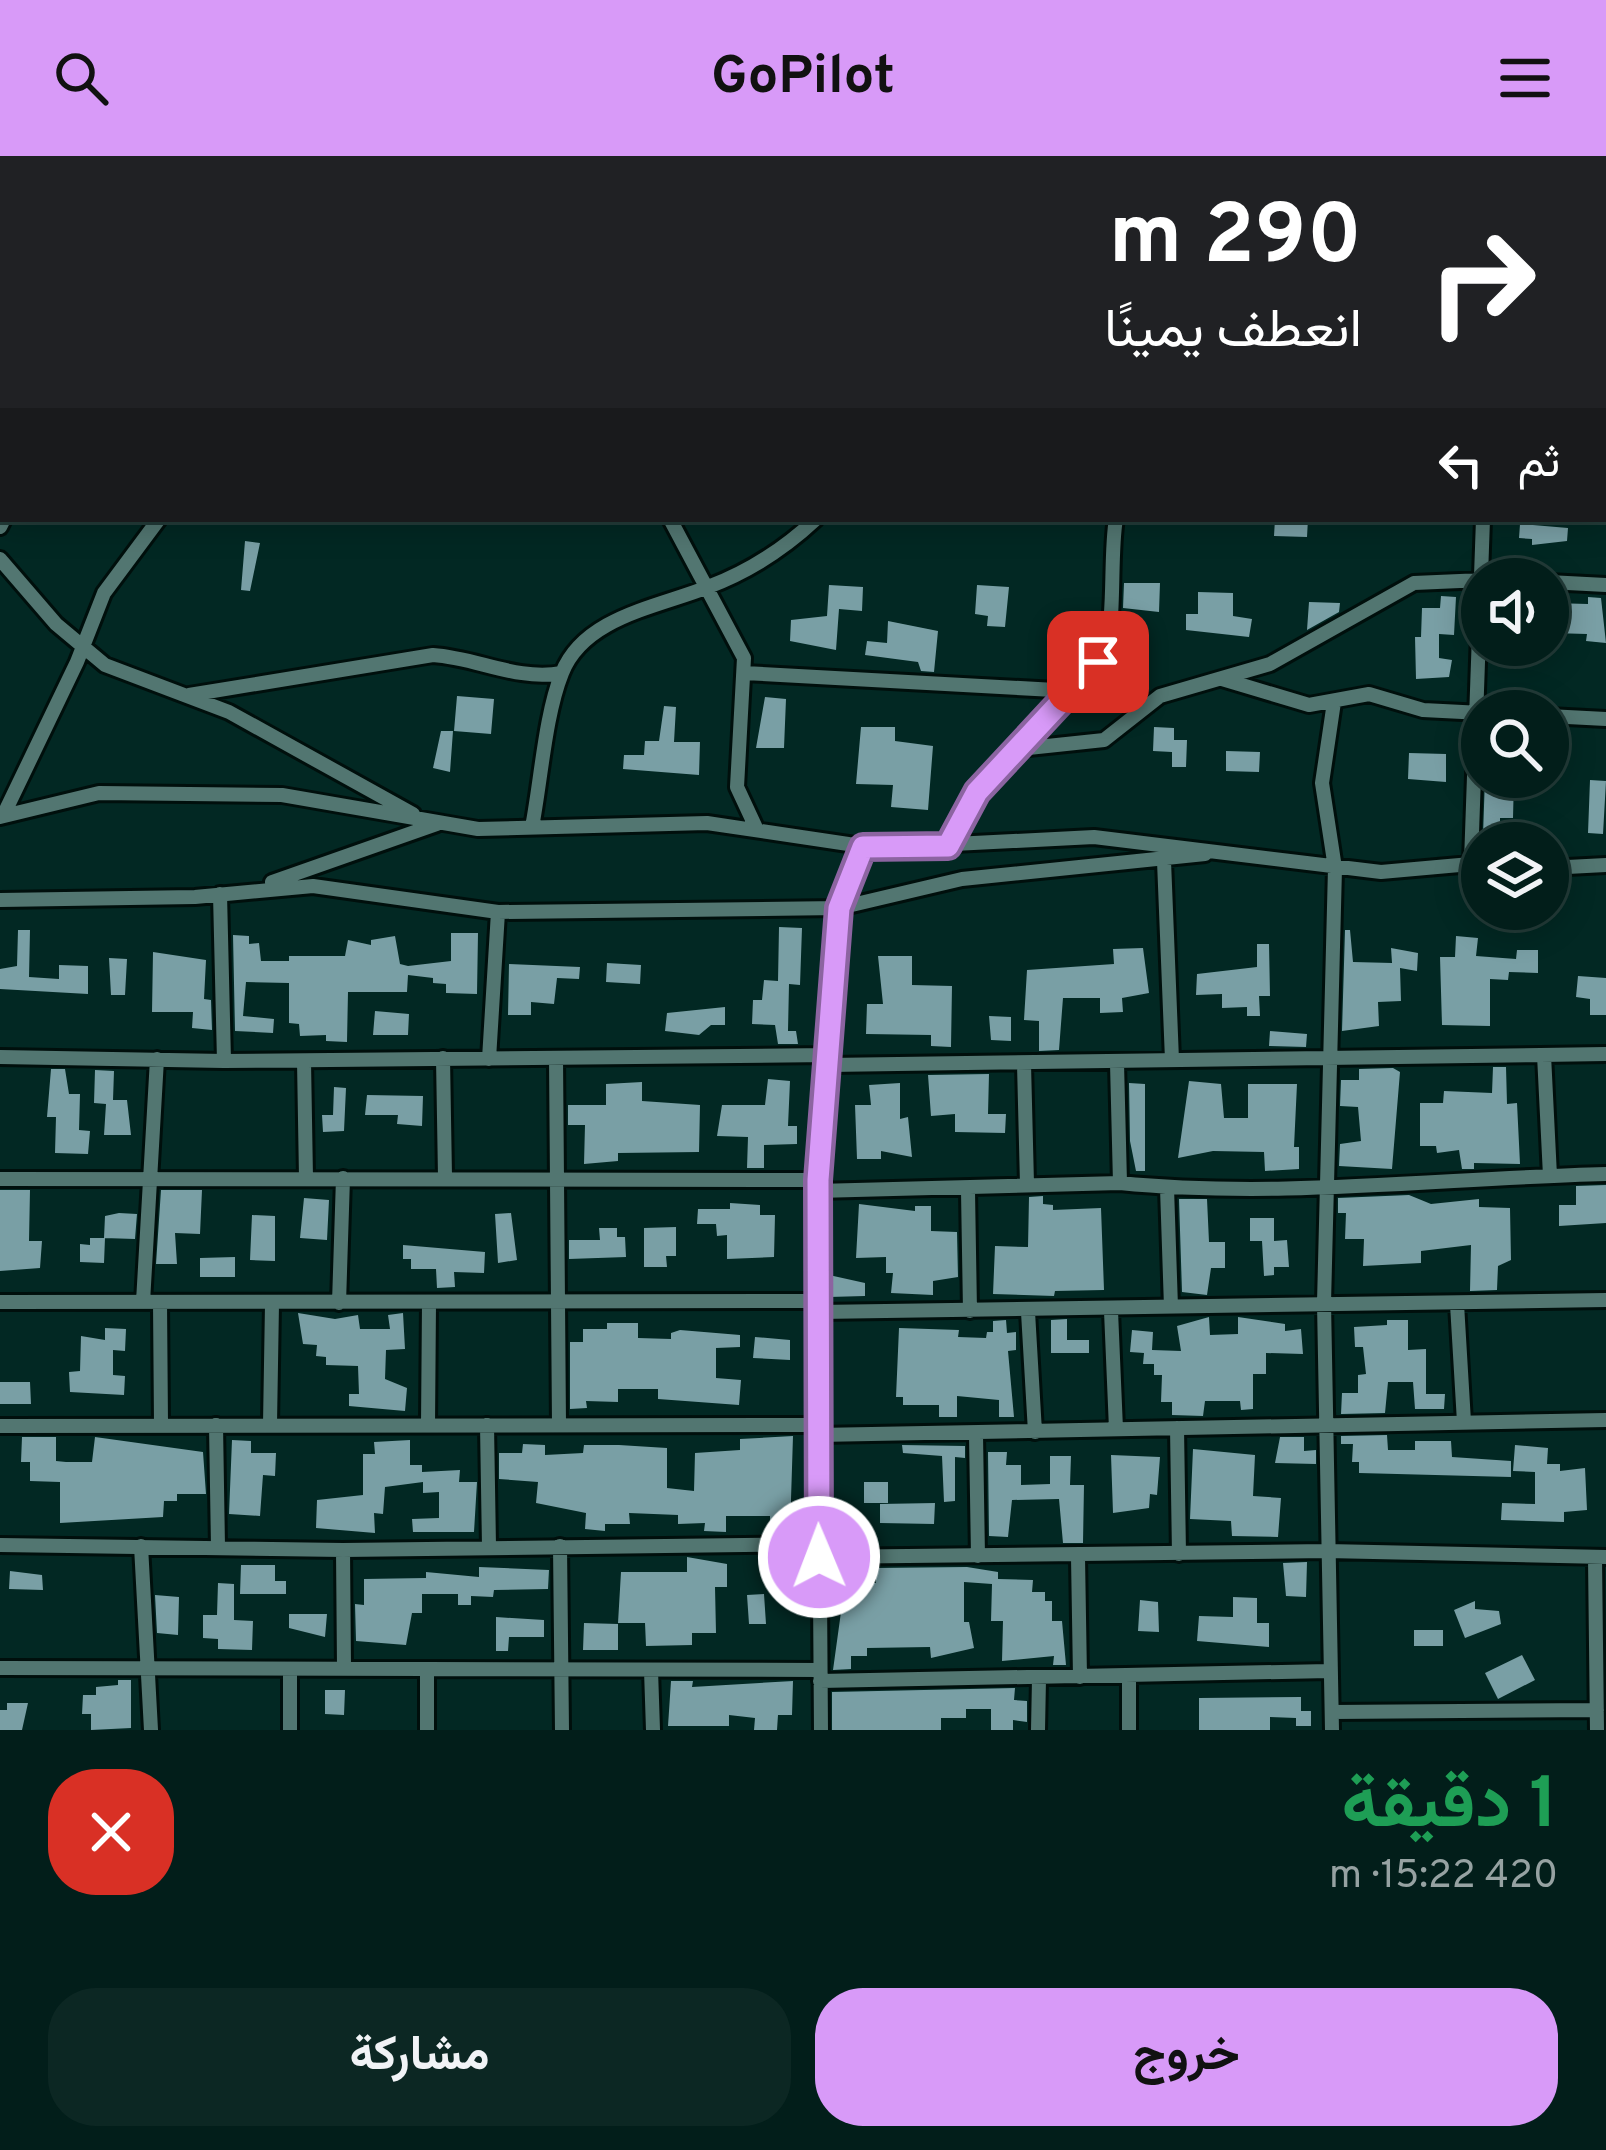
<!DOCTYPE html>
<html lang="ar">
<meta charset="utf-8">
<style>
:root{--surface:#021e1a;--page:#0c2723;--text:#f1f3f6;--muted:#96a2a2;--line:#233c39;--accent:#d89af8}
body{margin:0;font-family:Overpass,Vazirmatn,sans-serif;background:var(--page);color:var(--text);direction:rtl;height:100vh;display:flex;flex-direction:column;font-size:45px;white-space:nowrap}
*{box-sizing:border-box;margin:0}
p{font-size:39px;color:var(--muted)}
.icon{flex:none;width:66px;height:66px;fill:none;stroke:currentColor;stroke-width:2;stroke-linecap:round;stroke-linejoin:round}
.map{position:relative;height:1574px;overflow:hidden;direction:ltr}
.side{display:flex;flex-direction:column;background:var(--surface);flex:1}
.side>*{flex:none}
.banner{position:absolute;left:0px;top:0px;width:1608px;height:366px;box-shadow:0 6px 30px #0003,0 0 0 3px var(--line);direction:rtl;background:#202124;color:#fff;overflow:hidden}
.fabs{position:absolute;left:1461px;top:402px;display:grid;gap:24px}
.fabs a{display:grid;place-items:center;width:108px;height:108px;border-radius:50%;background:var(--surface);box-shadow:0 6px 30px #0003,0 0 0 3px var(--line);font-size:60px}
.pin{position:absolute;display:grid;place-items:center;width:102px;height:102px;color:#fff;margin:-51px;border-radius:24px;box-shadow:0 6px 18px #0006}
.me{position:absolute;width:132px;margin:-66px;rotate:359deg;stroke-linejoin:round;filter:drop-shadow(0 0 9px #0008)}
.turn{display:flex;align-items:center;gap:42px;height:252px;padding:0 48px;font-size:54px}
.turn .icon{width:156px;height:156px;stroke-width:2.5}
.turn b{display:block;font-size:84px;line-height:102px}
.then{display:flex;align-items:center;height:114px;padding:0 48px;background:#0003;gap:24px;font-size:45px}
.round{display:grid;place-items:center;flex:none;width:126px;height:126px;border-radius:48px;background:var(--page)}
.overview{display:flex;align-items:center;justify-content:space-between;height:204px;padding:0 48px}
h1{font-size:72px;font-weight:700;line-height:90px;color:#1e9e55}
.primary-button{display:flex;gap:24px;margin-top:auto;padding:24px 48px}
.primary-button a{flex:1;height:138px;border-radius:48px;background:var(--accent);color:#111;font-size:48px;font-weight:700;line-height:138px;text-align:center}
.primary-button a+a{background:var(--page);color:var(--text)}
header{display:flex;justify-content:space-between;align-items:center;height:156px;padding:0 48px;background:var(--accent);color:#111;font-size:54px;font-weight:700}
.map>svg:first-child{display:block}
.building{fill:#799fa5}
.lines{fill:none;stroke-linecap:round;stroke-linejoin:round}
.street-casing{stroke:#000f0c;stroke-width:20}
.street{stroke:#527671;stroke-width:14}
.route-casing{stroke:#8c64a1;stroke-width:30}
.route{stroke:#d89af8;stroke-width:21}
</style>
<header><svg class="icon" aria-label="menu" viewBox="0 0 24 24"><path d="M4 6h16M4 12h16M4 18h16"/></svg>GoPilot<svg class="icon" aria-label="search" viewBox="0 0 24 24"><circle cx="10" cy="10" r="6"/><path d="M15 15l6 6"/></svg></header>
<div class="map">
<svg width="1606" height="1574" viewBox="0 0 1606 1574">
<rect width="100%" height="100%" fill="#022823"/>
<path class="building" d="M1275 363H1308L1307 381 1274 380Z
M1520 368 1568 372 1567 385 1532 389V383L1519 382Z
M245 385 260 387 250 435 241 434Z
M1124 427H1160L1159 456 1123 452Z
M829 429 863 431 862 455 839 453 836 494 790 485 791 464 827 460Z
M977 429 1009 431 1005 471 987 470 988 460 975 458Z
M1198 436 1233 437V460L1252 463 1249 481 1186 474V458H1198Z
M1441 440 1456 441 1454 479 1439 478V502L1452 504 1449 521 1416 523 1415 481H1421L1422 452H1440Z
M1588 441 1601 442 1606 487 1586 485 1587 478 1552 477V447L1588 448Z
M1309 446 1340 447 1339 456 1307 474Z
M888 465 938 475 934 516 921 515 918 506 865 499 867 485 887 487Z
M457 540 494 543 491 578 454 575Z
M765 541 786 543 784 592H756Z
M664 550 676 551 674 586H700L699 619 623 613 624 599H644L645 585H659Z
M861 571H895V585L933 590 928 654 891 651 893 629 856 628Z
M1154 571 1174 572V584H1187L1186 611H1172V596L1153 595Z
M441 575H453L450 616 433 612Z
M1226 595 1260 596 1259 616 1226 615Z
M1409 597 1446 598V626L1408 623Z
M1485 621H1514L1513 662H1500V679H1483Z
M1590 624 1606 625 1603 678 1588 677Z
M779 771 802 772 800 829 789 828 788 875H796L798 888H778L775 869 752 868 753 844H762L764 824 778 825Z
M18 774H30L29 821 59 823V809L88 810V838L0 833V813L17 810Z
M1345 774H1350L1353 806 1392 807 1391 792 1418 797 1417 815 1400 812 1401 845 1378 846 1379 870 1342 875Z
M451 777H478L477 838 446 837V828L433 827V822L408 819 407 836H348L347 886 326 885V879L300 880 299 868 289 867V827L246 826 243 860 274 863 273 877 235 875 233 779 249 780V788L259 787 261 805H289V800H345L348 784 371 789V784L395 780 400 808 408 810 451 805Z
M1456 780 1478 782 1476 800 1516 803 1517 794H1538V817L1509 816 1508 824 1490 823V870L1442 869 1440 801H1455Z
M1257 788H1269L1270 840H1259L1260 860H1247V851L1222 852V838L1196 839 1197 818 1257 811Z
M1143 792 1149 837 1122 842 1123 856 1100 857V842H1063L1059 894 1039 895V865L1024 864 1027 814 1114 808 1113 793Z
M153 796 206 804 204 843 211 844 212 874 192 872 193 856H152Z
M878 800H912V829L952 830 951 891 931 890V879L866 878 867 848H883Z
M109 802 127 803 125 839H111Z
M607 807 641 809 640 828 606 826Z
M509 808 580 811 579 823 557 822 554 848 531 846V859H508Z
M1578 820 1606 822V859H1590V843L1576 841Z
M725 851V869H711L699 879 665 875 667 857Z
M375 855 409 858 408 879H373Z
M989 860 1011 861V885L991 884Z
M1270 875 1307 878 1306 891 1269 890Z
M1493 911H1506L1507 948 1517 947 1520 1008 1474 1007V1013H1462L1459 994 1437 997 1436 990H1420V947H1443L1444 935 1492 937Z
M1393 912 1400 916 1392 1013 1339 1010 1340 988 1361 985 1358 951 1340 950 1341 924H1359V913Z
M51 913H65L69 938H80L79 974 90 975 88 998 55 997 56 961H47Z
M95 914 114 915 113 944H127L131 979H104L106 948 94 947Z
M989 918 988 958H1006L1005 977 955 976V958L931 960 928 919Z
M768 923 790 925 788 970H797V988L764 989V1012H747L748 981 717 980 722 949H765Z
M1189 925 1221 928 1224 962H1248V928H1297L1294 991H1299V1013L1265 1015 1264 996 1213 995 1178 1002Z
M642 926V945L700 949 699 996 618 997V1005L584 1008 585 969H568V949H606V928Z
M900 927V963L908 961 912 1001 881 995V1003H857L855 949H871L869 929Z
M1129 927 1145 928V1015H1136L1130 985Z
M334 931 346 932 344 975 323 976 322 959H333Z
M367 939 423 940 422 970 397 968 398 959H365Z
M1606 1029V1067L1559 1070V1049H1576V1030Z
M0 1034H30L29 1085H42L40 1112 0 1115Z
M161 1034H202L200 1078 175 1077 177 1108H156Z
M1409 1039 1431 1048 1479 1043V1051L1510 1052 1511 1104 1498 1110 1497 1134 1470 1135 1471 1089 1421 1095V1107L1363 1110 1364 1083H1345L1346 1057H1338V1042Z
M1043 1040V1048L1053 1049V1054L1101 1052 1104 1134 1055 1135 1054 1140 993 1138 995 1090 1028 1091 1029 1041Z
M304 1042 329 1044 327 1084 300 1082Z
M1179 1043H1207L1209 1086H1225V1112H1211L1207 1139 1182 1136Z
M730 1047 760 1049V1059H775L774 1101 727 1103V1079L717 1080 716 1068H697L698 1053H730Z
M859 1048 915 1055V1050H931V1075L957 1076 958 1121 933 1125V1139L891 1137 893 1117H886V1101L856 1102Z
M119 1057 137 1058 135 1083 104 1082 105 1060Z
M511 1057 517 1104 498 1107 495 1058Z
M252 1059 275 1060V1105L250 1104Z
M1250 1062H1274V1085L1287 1084 1289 1111H1274V1119L1264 1120 1262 1085H1250Z
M676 1071V1100H666L667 1111H644V1072Z
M599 1072H617V1081H625L626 1101 569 1103V1084H600Z
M90 1082H105L104 1107 80 1106V1088L90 1089Z
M403 1089 485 1096 484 1117 454 1116 455 1131 437 1132 436 1113H411V1103H403Z
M235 1101V1121H200V1102Z
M829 1119 865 1127V1140L829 1141Z
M298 1157 335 1163 358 1159 360 1173H390L388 1159 403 1157 405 1193 386 1194 385 1223 407 1232 405 1255 349 1250V1238H359L358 1210 326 1209V1201L316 1200 317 1189 303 1188Z
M1209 1161 1210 1179 1238 1178V1161L1285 1168V1175L1301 1173 1303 1198 1266 1197V1218H1253V1253L1241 1254 1240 1245H1205L1203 1260 1172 1259V1246H1161L1162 1219H1154V1208H1143L1144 1197 1130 1196 1132 1174 1153 1176 1152 1194 1181 1195 1177 1170Z
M1067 1163V1184H1089V1197H1051V1164Z
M1006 1164 1007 1177 1016 1176V1194L1008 1195 1014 1261H999V1244L957 1240V1261H939V1249H903V1241H896L899 1172 959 1174 958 1181 986 1182 987 1176H993V1165Z
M1387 1164H1408V1194L1426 1193V1238H1445L1444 1253H1415L1413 1226H1388L1385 1257 1341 1258 1342 1237H1358V1219L1366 1218 1363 1191H1355L1354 1171 1387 1169Z
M607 1167H638V1182L671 1183V1177L680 1174 740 1179V1191L716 1192V1222L741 1224 739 1249 658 1243V1233H618V1246L586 1245 587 1252 570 1253V1186H583V1173H607Z
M105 1172 126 1173 125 1195 113 1194V1219L125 1220 124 1239 70 1236 69 1216 80 1215 81 1180 105 1184Z
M755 1181 790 1184V1204L753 1202Z
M0 1226H30L31 1248H0Z
M1387 1279 1388 1294H1415V1285H1451L1452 1301 1511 1305V1321L1359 1317V1306H1352L1353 1288H1341V1280Z
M793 1280 790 1375 770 1374V1360H726V1376L704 1375 705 1367 678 1368V1359L629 1357 630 1368H605V1375L585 1373 586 1357 536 1347 538 1326 499 1323V1297H522L523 1288 545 1289V1299L583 1297 584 1289H619L667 1292V1332L694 1335 695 1297 740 1294V1283Z
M22 1281H56V1305L66 1306H92L95 1281 203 1296 206 1338H177V1345H164L163 1361 60 1367V1326L30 1325V1306H21Z
M1280 1281H1304V1295L1316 1294V1308L1275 1307Z
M232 1284 251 1285V1297H276L275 1320 263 1319 260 1360 229 1358Z
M410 1284V1309H422V1316L460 1314 459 1326H477L474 1376H413L412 1363 439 1362V1336L423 1337V1326L385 1331 383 1358 374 1357 375 1377 316 1372 317 1344 363 1339V1298H375L374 1286Z
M902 1289 965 1290V1302L955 1301V1345L944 1346 942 1300 903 1297Z
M1515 1289 1548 1292 1547 1308H1560V1315L1585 1312 1587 1354 1564 1356V1366L1501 1364 1502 1347 1535 1348V1316L1513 1315Z
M1193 1293 1255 1299 1253 1340 1281 1342 1278 1381 1232 1380 1231 1365 1190 1363Z
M988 1296H1007L1006 1309H1021V1329L1050 1328V1300H1071L1070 1329H1084L1083 1387H1063L1059 1343 1012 1344 1008 1381 989 1380Z
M1111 1299 1160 1301 1157 1339 1150 1338 1149 1352 1113 1357Z
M864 1326H888V1347H864Z
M935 1347 934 1368 880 1367V1348Z
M687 1401 727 1408V1431H715L716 1477H692V1489L646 1490 645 1467H618L621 1416H687Z
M1307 1406 1306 1441 1286 1440 1283 1407Z
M241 1409H275V1425H286V1438H240Z
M479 1411 549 1414 548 1433 494 1434 493 1441 471 1440V1449H458V1438H422V1457H412L406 1489 356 1485 355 1448 364 1449V1423L426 1422V1416L479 1421Z
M967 1411 998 1416V1423L1033 1424 1032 1436H1045V1445H1052V1465H1062L1066 1509H1053L1054 1500 1002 1505 1003 1465H991L992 1428 964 1426V1466H969L974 1492 931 1502 930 1491 867 1492V1500H851V1513L833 1514 845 1427H876V1412Z
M10 1415 42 1419 43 1434 9 1433Z
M218 1427 234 1428V1464L253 1465 252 1494 218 1493V1483L203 1482V1459H217Z
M764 1438 766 1468H749L747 1439Z
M155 1439 179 1441 178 1479 157 1477Z
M1233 1441 1257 1442V1467H1269V1491L1197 1485 1199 1460 1233 1461Z
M1140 1444 1158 1446 1159 1476 1138 1475Z
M1475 1445V1453L1499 1455 1501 1468 1465 1482 1454 1454Z
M289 1458H327L325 1481 289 1472Z
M496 1461 544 1464V1481H509L508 1495H496Z
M584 1467 618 1468V1494H583Z
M1414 1474H1443V1490H1414Z
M1522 1499 1535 1524 1498 1543 1485 1517Z
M118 1524H131V1572L91 1574V1558H82L83 1539H96V1531L118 1529Z
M671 1525H693L692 1531 793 1525 792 1559H778L777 1574H754L755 1562 729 1559V1570H668Z
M1015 1532 1014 1544 1027 1545V1566L1013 1564V1574H991V1553H966V1562H941V1574H832V1536Z
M325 1534H345L344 1559 325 1558Z
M1301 1541V1555H1311V1570H1296V1562L1270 1561V1574H1199V1542Z
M7 1547H28L22 1574H0V1554H7Z"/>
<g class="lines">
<g class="street-casing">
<path id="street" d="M485 0V3
M116 3V0
M1132 3V0
M1605 45 1606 44
M1605 203 1606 201
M1605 240H1606
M1605 345H1606
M670 363 744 502 737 631 757 674
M0 371 4 363
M0 403 56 468 105 509 229 556 413 658
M1548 426 1606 429
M744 517 1073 535
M1222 523 1309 549 1369 538 1423 554 1482 557
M189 539 433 499C478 502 516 525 562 517
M1548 560 1606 563
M1019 593 1104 584 1160 540 1270 508 1414 427 1506 423
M3 660 77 506 104 437 159 363
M0 661 99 637 282 639 478 673 707 667 875 692 1094 681 1381 716 1482 707
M532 671C541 625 545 559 562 517 584 461 658 451 708 431 748 416 784 393 816 363
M948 690C960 664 971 639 991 618 1030 578 1088 539 1107 484 1115 462 1110 395 1116 363
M1164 705 1172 904
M1471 706 1483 363
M1548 712 1606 709
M272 726 437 668
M220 738 224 905
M0 744 195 741 313 730 498 756 839 752 962 723 1205 698
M1544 899 1550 1020
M0 901 224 905 829 899
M443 902 445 1021
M556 902 559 1269
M489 903 498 756
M304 905 306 1022
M1117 907 1120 1027
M1024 908 1027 1028
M829 909 1606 898
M0 1023 817 1024
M1167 1032 1171 1151
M817 1035 1120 1027C1280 1043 1445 1022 1606 1018
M968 1035 970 1155
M0 1146 819 1145
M143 1146 157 903
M160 1146 161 1268
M339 1147 343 1022
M1457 1148 1464 1266
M1111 1155 1116 1273
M819 1156 1606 1144
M1028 1156 1035 1276
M270 1268 272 1148
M216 1269 218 1391
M428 1269 429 1147
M487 1269 489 1391
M0 1270 818 1269
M1177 1272 1179 1398
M818 1279 1606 1264
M976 1279 978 1400
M0 1389 343 1394 818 1388
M141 1390 151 1574
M560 1390 562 1574
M343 1394 344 1512
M819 1401 1327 1395 1606 1401
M1078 1401 1080 1521
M1595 1402 1597 1574
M0 1512 820 1514
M290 1513V1574
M651 1514 653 1574
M1129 1521V1574
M820 1525 1329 1515
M1332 1556 1597 1554
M427 1574V1513
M821 1574 817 1024 839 752 863 691
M1038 1574 1039 1523
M1332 1574 1324 1147 1335 712 1322 627 1334 546"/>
</g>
<use href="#street" class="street"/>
</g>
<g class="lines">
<g class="route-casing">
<path id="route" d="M819 1401 818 1024 839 752 863 691 948 690 977 636 1098 506"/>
</g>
<use href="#route" class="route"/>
</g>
</svg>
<div class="fabs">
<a><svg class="icon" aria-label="sound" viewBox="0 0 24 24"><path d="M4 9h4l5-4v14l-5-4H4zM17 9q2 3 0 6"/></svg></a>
<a><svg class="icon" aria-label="search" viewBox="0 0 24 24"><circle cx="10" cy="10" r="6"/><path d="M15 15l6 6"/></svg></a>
<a><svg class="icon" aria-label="layers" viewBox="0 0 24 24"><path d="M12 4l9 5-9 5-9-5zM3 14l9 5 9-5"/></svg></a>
</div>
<div class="pin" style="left:1098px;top:506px;background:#d93025"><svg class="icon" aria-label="arrive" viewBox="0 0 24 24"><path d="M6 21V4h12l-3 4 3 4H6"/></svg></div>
<svg class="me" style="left:819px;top:1401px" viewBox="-20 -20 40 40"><circle r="17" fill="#d89af8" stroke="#fff" stroke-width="3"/><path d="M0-11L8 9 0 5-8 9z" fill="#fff"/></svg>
<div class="banner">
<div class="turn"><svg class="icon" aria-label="right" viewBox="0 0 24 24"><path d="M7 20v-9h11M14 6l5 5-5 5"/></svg><div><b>290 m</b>انعطف يمينًا</div></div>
<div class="then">ثم<svg class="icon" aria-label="left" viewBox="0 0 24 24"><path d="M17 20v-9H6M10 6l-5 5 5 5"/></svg></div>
</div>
</div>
<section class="side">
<div class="overview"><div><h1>1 دقيقة</h1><p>420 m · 15:22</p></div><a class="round" style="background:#d93025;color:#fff"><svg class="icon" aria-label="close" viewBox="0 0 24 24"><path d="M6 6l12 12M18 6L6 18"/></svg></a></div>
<div class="primary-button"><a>خروج</a><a>مشاركة</a></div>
</section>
